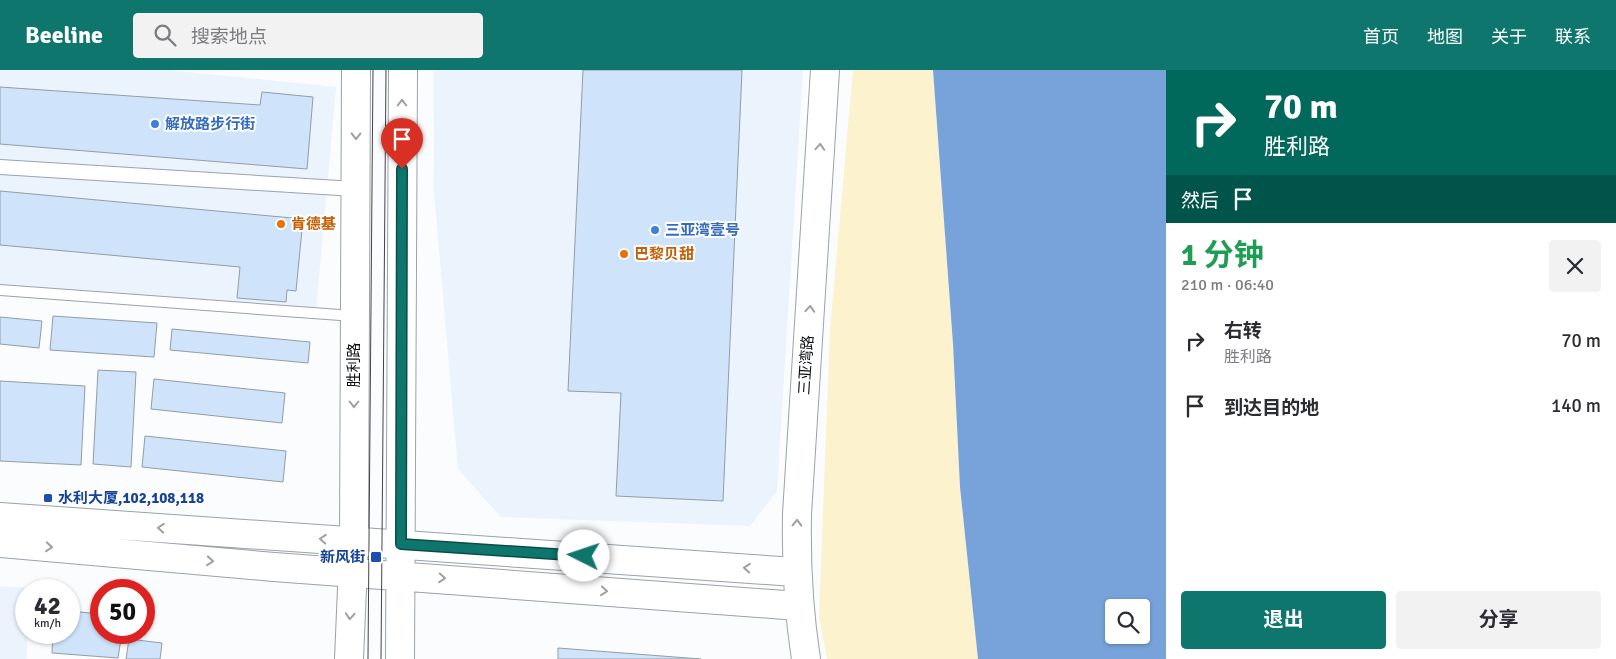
<!DOCTYPE html>
<html lang="zh">
<meta charset="utf-8">
<style>
:root{--surface:#fff;--page:#f2f2f3;--text:#2b2b33;--muted:#7c7c81;--accent:#0f766e}
body{margin:0;font-family:Signika,"Noto Sans SC",sans-serif;background:var(--page);color:var(--text);height:100vh;display:flex;flex-direction:column;font-size:19px;white-space:nowrap}
*{box-sizing:border-box;margin:0}
p{font-size:16px;color:var(--muted)}
.icon{flex:none;width:28px;height:28px;fill:none;stroke:currentColor;stroke-width:2;stroke-linecap:round;stroke-linejoin:round}
.map{position:relative;flex:1;overflow:hidden}
.sheet{display:flex;flex-direction:column;background:var(--surface);width:450px}
.sheet>*{flex:none}
.guide{background:#00695c;color:#fff;overflow:hidden}
.controls{position:absolute;left:1105px;top:529px;display:grid;gap:10px}
.controls a{display:grid;place-items:center;width:45px;height:45px;border-radius:5px;background:var(--surface);box-shadow:0 1px 4px #0004;font-size:25px}
.speed{position:absolute;left:15px;top:509px;display:flex;gap:10px;font-size:25px;font-weight:700;text-align:center}
.speed>*{display:grid;place-content:center;width:65px;height:65px;border-radius:50%;background:var(--surface);box-shadow:0 1px 4px #0004;line-height:1}
.speed small{font-size:12px;font-weight:400}
.speed .limit{border:8px solid #d22;background:#fff;color:#111}
.pin{position:absolute;display:grid;place-items:center;width:42px;height:42px;color:#fff;margin:-51px -21px;border-radius:50% 50% 50% 0;rotate:-45deg;box-shadow:0 0 5px #0007}
.pin .icon{rotate:45deg}
.me{position:absolute;width:55px;margin:-28px;rotate:274deg;stroke-linejoin:round;filter:drop-shadow(0 0 4px #0008)}
.turn{display:flex;align-items:center;gap:18px;height:105px;padding:0 15px;font-size:22px}
.turn .icon{width:65px;height:65px;stroke-width:2.5}
.turn b{display:block;font-size:35px;line-height:42px}
.then{display:flex;align-items:center;height:48px;padding:0 15px;background:#0003;gap:10px;font-size:19px}
.round{display:grid;place-items:center;flex:none;width:52px;height:52px;border-radius:5px;background:var(--page)}
.overview{display:flex;align-items:center;justify-content:space-between;height:85px;padding:0 15px}
h1{font-size:30px;font-weight:700;line-height:38px;color:#1e9e55}
.button{display:flex;gap:10px;margin-top:auto;padding:10px 15px}
.button a{flex:1;height:58px;border-radius:5px;background:var(--accent);color:#fff;font-size:20px;font-weight:700;line-height:58px;text-align:center}
.button a+a{background:var(--page);color:var(--text)}
ul{padding:0;list-style:none}
li{display:flex;align-items:center;gap:15px;height:65px;padding:0 15px}
li div{flex:1}
li b{display:block;font-size:19px}
li em{font-style:normal}
header{display:flex;align-items:center;gap:30px;box-sizing:border-box;height:70px;padding:0 25px;background:var(--accent);color:#fff}
header strong{font-size:24px}
nav{display:flex;gap:28px;margin-inline-start:auto;font-size:18px}
.search{width:350px;height:45px;background:var(--page);display:flex;align-items:center;gap:12px;box-sizing:border-box;padding:0 18px;border-radius:5px;color:var(--muted);font-size:19px}
main{display:flex;flex:1;min-height:0}
.map>svg:first-child{display:block}
.built{fill:#ebf3fd}
.sand{fill:#fcf2cd}
.water{fill:#77a3da;fill-rule:evenodd}
.building{fill:#cfe4fa;stroke:#949ca5}
.lines{fill:none;stroke-linecap:round;stroke-linejoin:round}
.service-casing{stroke:#9aa2ab;stroke-width:12}
.pedestrian-casing{stroke:#9aa2ab;stroke-width:16}
.secondary-casing{stroke:#9aa2ab;stroke-width:30}
.service{stroke:#fff;stroke-width:10}
.pedestrian{stroke:#fff;stroke-width:14}
.secondary{stroke:#fff;stroke-width:28}
.tram{stroke:#424447;stroke-width:1}
.oneway{stroke:#9e9fa0}
.route-casing{stroke:#0a4d48;stroke-width:12}
.route{stroke:#0f766e;stroke-width:9}
.shop-dot{fill:#3f7fe0;stroke:#fff;stroke-width:2}
.food-dot{fill:#e8710a;stroke:#fff;stroke-width:2}
.transit-dot{fill:#1a4fb4;stroke:#fff;stroke-width:2}
.labels{text-anchor:middle;dominant-baseline:central;stroke-width:4;stroke-linejoin:round;paint-order:stroke}
.shop-label{font-size:15px;font-weight:bold;fill:#366cbe;stroke:#fff;text-anchor:start}
.food-label{font-size:15px;font-weight:bold;fill:#c56008;stroke:#fff;text-anchor:start}
.street-label{font-size:15px;fill:#0c0f12;stroke:#fff}
.transit-label{font-size:15px;font-weight:bold;fill:#164399;stroke:#fff;text-anchor:start}
</style>
<header>
<strong>Beeline</strong>
<div class="search"><svg class="icon" aria-label="search" viewBox="0 0 24 24"><circle cx="10" cy="10" r="6"/><path d="M15 15l6 6"/></svg>搜索地点</div>
<nav><a>首页</a><a>地图</a><a>关于</a><a>联系</a></nav>
</header>
<main>
<div class="map">
<svg width="1166" height="589" viewBox="0 0 1166 589">
<rect width="100%" height="100%" fill="#fafcfe"/>
<path class="built" d="M0 0H167L336 17 316 241 0 216Z
M434 0H803L777 421 750 456 501 447 458 399 434 121Z
M0 516 31 518 26 520V562L28 563 26 589H0Z"/>
<path class="sand" d="M853 0H933L953 274 960 417 978 589H827L819 547 830 260Z"/>
<path class="water" d="M933 0H1166V589H978L960 417 953 274ZM1114 538H1141V565H1114Z"/>
<path class="building" d="M583 0H742L723 431 616 426 621 323 568 321Z
M0 17 260 35 262 22 313 27 307 99 0 74Z
M0 121 303 149 296 221 287 220 286 232 237 228 240 197 0 175Z
M53 246 157 253 154 287 50 280Z
M0 247 42 251 39 278 0 274Z
M172 259 310 272 308 293 170 280Z
M98 300 136 302 131 397 93 394Z
M154 309 285 323 282 353 151 339Z
M0 311 85 316 81 395 0 391Z
M145 366 286 381 283 412 142 397Z
M69 541 101 544V562H122L118 588 52 583 53 562H69Z
M129 569 162 573 160 589H126Z
M558 578 701 589H558Z"/>
<g class="lines">
<g class="service-casing">
<path id="service" d="M0 220 354 246"/>
</g>
<g class="pedestrian-casing">
<path id="pedestrian" d="M0 97 355 119"/>
</g>
<g class="secondary-casing">
<path id="secondary" d="M0 447 795 502
M0 473 274 497 798 536
M349 589 354 471 356 0
M400 589 403 0
M806 589C798 538 796 496 797 444L825 0"/>
</g>
<use href="#service" class="service"/>
<use href="#pedestrian" class="pedestrian"/>
<use href="#secondary" class="secondary"/>
<path class="tram" d="M368 589 373 0
M381 589 386 0"/>
</g>
<defs><path id="oneway-chevron" d="M-2-3.5L2.5 0L-2 3.5" fill="none" stroke-width="1.6" stroke-linecap="round" stroke-linejoin="round" transform="scale(1.25)"/></defs>
<g class="oneway">
<use href="#oneway-chevron" transform="translate(402 33) rotate(-90)"/>
<use href="#oneway-chevron" transform="translate(356 66) rotate(91)"/>
<use href="#oneway-chevron" transform="translate(820 77) rotate(-86)"/>
<use href="#oneway-chevron" transform="translate(810 239) rotate(-86)"/>
<use href="#oneway-chevron" transform="translate(354 334) rotate(90)"/>
<use href="#oneway-chevron" transform="translate(797 453) rotate(-88)"/>
<use href="#oneway-chevron" transform="translate(161 458) rotate(-176)"/>
<use href="#oneway-chevron" transform="translate(323 469) rotate(-176)"/>
<use href="#oneway-chevron" transform="translate(49 477) rotate(5)"/>
<use href="#oneway-chevron" transform="translate(210 491) rotate(5)"/>
<use href="#oneway-chevron" transform="translate(747 498) rotate(-176)"/>
<use href="#oneway-chevron" transform="translate(442 508) rotate(4)"/>
<use href="#oneway-chevron" transform="translate(604 521) rotate(5)"/>
<use href="#oneway-chevron" transform="translate(350 546) rotate(94)"/>
</g>
<g class="lines">
<g class="route-casing">
<path id="route" d="M402 99 401 474 584 486"/>
</g>
<use href="#route" class="route"/>
</g>
<g class="shop-dot">
<circle cx="155" cy="54" r="5"/>
<circle cx="655" cy="160" r="5"/>
</g>
<g class="food-dot">
<circle cx="281" cy="154" r="5"/>
<circle cx="624" cy="184" r="5"/>
</g>
<g class="transit-dot">
<rect x="43" y="423" width="10" height="10" rx="2.5"/>
<rect x="370" y="481" width="12" height="12" rx="2.5"/>
</g>
<g class="labels">
<g class="shop-label">
<text x="165" y="54">解放路步行街</text>
<text x="665" y="160">三亚湾壹号</text>
</g>
<g class="food-label">
<text x="291" y="154">肯德基</text>
<text x="634" y="184">巴黎贝甜</text>
</g>
<g class="street-label">
<text transform="translate(354 295) rotate(-90)">胜利路</text>
<text transform="translate(806 295) rotate(-86)">三亚湾路</text>
</g>
<g class="transit-label">
<text x="58" y="428">水利大厦,102,108,118</text>
<text x="365" y="487" text-anchor="end">新风街</text>
</g>
</g>
</svg>
<div class="controls">
<a><svg class="icon" aria-label="search" viewBox="0 0 24 24"><circle cx="10" cy="10" r="6"/><path d="M15 15l6 6"/></svg></a>
</div>
<div class="speed"><div>42<small>km/h</small></div><div class="limit">50</div></div>
<div class="pin" style="left:402px;top:99px;background:#d93025"><svg class="icon" aria-label="arrive" viewBox="0 0 24 24"><path d="M6 21V4h12l-3 4 3 4H6"/></svg></div>
<svg class="me" style="left:584px;top:486px" viewBox="-20 -20 40 40"><circle r="19" fill="#fff"/><path d="M0-13L10 11 0 6-10 11z" fill="#0f766e"/></svg>
</div>
<section class="sheet">
<div class="guide">
<div class="turn"><svg class="icon" aria-label="right" viewBox="0 0 24 24"><path d="M7 20v-9h11M14 6l5 5-5 5"/></svg><div><b>70 m</b>胜利路</div></div>
<div class="then">然后<svg class="icon" aria-label="arrive" viewBox="0 0 24 24"><path d="M6 21V4h12l-3 4 3 4H6"/></svg></div>
</div>
<div class="overview"><div><h1>1 分钟</h1><p>210 m · 06:40</p></div><a class="round"><svg class="icon" aria-label="close" viewBox="0 0 24 24"><path d="M6 6l12 12M18 6L6 18"/></svg></a></div>
<ul>
<li><svg class="icon" aria-label="right" viewBox="0 0 24 24"><path d="M7 20v-9h11M14 6l5 5-5 5"/></svg><div><b>右转</b><p>胜利路</p></div><em>70 m</em></li>
<li><svg class="icon" aria-label="arrive" viewBox="0 0 24 24"><path d="M6 21V4h12l-3 4 3 4H6"/></svg><div><b>到达目的地</b></div><em>140 m</em></li>
</ul>
<div class="button"><a>退出</a><a>分享</a></div>
</section>
</main>
